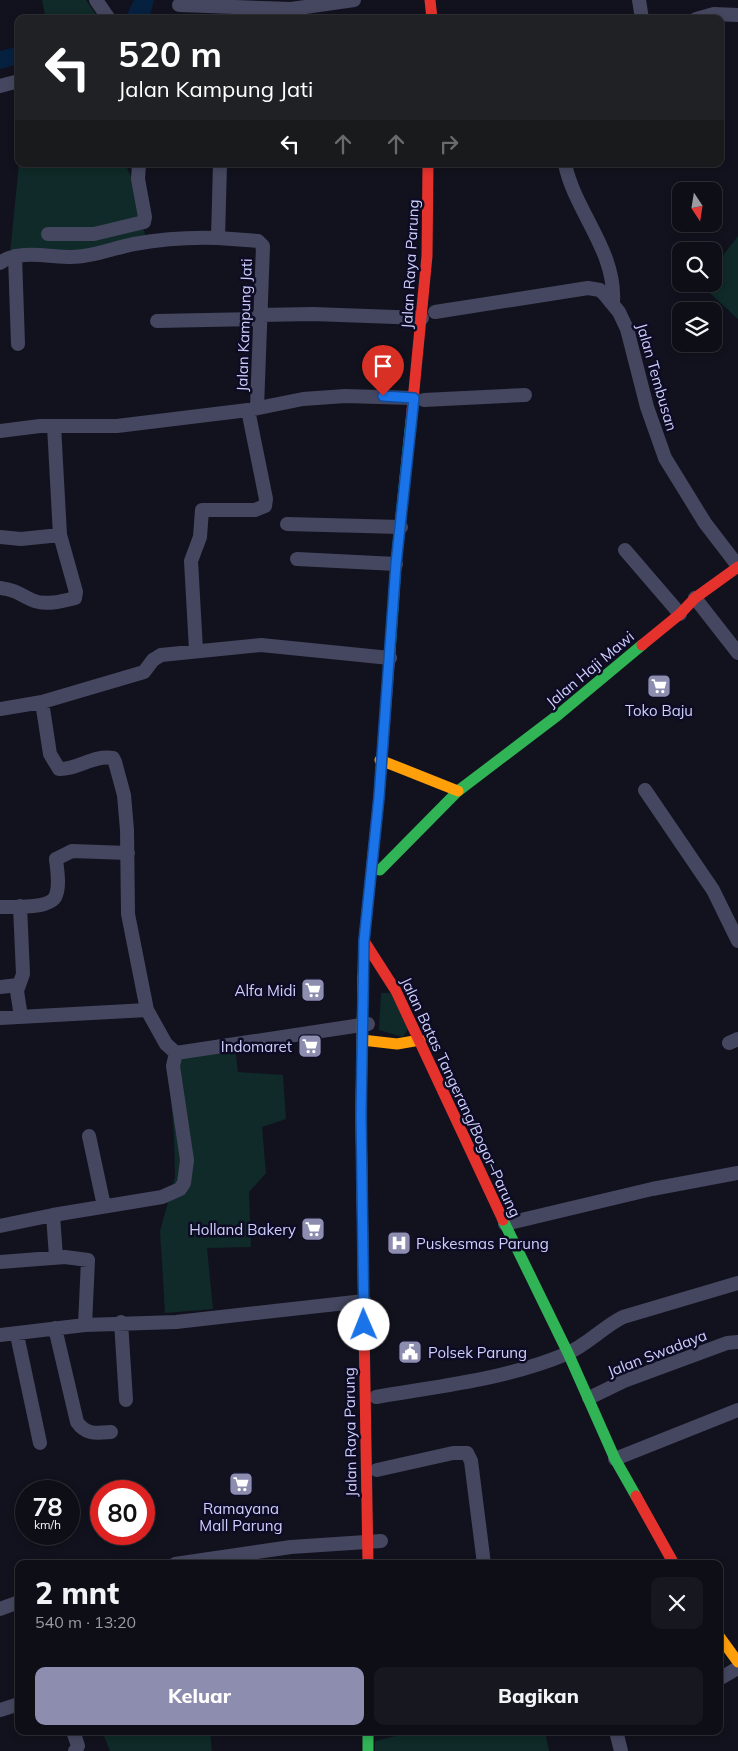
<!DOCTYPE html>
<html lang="id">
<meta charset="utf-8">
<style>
:root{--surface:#0e0e16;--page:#17171f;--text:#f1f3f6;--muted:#9b9ca1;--line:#2e2e35;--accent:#8d8db0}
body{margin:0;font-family:Mulish,sans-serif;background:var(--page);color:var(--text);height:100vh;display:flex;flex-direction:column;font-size:19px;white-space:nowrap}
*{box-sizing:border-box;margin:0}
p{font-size:16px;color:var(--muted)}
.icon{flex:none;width:28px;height:28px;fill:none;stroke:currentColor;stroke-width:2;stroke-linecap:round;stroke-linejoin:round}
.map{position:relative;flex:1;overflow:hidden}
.details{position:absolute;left:15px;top:1560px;width:708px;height:175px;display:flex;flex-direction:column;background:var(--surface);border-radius:10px;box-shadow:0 2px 8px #0003,0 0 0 1px var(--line)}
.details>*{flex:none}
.top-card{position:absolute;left:15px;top:15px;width:709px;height:152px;border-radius:10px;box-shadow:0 2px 8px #0003,0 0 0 1px var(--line);background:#202124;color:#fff;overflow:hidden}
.needle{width:32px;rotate:168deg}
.buttons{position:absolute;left:672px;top:182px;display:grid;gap:10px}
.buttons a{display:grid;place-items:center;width:50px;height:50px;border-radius:10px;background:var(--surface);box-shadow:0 2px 8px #0003,0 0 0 1px var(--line);font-size:25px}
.speed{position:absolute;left:15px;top:1480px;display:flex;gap:10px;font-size:25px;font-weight:700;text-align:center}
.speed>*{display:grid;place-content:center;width:65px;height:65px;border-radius:50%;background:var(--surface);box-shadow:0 2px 8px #0003,0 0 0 1px var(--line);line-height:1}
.speed small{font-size:12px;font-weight:400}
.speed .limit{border:8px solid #d22;background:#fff;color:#111}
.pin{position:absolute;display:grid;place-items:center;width:42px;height:42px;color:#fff;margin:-51px -21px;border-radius:50% 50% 50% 0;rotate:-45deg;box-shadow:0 0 5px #0007}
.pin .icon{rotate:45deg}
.me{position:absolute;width:55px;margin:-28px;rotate:359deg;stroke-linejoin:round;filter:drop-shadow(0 0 4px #0008)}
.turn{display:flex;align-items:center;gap:18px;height:105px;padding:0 20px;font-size:22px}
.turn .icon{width:65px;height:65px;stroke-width:2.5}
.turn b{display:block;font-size:35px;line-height:42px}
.lanes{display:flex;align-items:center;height:48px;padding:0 20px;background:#0003;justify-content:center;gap:25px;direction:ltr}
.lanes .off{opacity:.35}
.round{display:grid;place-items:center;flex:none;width:52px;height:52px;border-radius:10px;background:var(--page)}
.summary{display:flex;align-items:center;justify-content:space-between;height:85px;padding:0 20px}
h1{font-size:30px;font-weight:800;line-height:38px}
.cta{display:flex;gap:10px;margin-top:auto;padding:10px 20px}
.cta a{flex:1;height:58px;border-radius:10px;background:var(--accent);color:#fff;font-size:20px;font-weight:800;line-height:58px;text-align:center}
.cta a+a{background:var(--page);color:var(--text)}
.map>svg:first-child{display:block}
.green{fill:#0f2a28}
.water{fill:#062140}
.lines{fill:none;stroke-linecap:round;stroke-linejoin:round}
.street{stroke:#454760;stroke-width:14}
.fast{stroke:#30b455;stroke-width:11}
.slow{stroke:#ff9f0a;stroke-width:11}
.jam{stroke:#e5322d;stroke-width:11}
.route-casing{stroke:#114b97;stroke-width:12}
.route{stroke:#1a73e8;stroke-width:9}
.labels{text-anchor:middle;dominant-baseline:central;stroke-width:5;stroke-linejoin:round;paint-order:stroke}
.street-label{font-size:15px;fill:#cfcfff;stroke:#0d0c24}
.poi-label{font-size:15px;fill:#cfcfff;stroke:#0d0c24;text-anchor:end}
</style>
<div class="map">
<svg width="738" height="1751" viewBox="0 0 738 1751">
<rect width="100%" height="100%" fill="#12121e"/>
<path class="green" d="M42 0H86L99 19H46Z
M19 163 125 164 131 176 146 239 88 252 10 254Z
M738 236V319L700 284H714V267Z
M381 993H391L408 1029 403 1037 379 1030Z
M234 1041 238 1072 283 1075 286 1119 262 1127 266 1173 249 1192 251 1247 207 1248 213 1309 165 1313 160 1231 175 1177 174 1136 167 1050Z
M121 1731H210L212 1751H110L104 1736Z
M416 1731H545L549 1751H375V1741Z"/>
<path class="water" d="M134 0H154L149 19H125Z
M19 46V64L0 69V51Z"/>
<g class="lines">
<path class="street" d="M96 0 109 19
M639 0 642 19
M179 5 291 9 354 0
M696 19 714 14 738 15
M0 86 19 81
M220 164 218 238 258 241 263 246 257 408
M565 164C575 212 616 250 613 302
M48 234H94L144 222 145 217 138 179 139 164
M15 256 18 344
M0 263C18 249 49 257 71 257 93 257 113 248 134 244 162 239 190 237 218 238
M435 312 588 288 600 290 605 295 619 312 627 329 647 407 665 458 705 523 738 566
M259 315 313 314 422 318
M157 321 259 319
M424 400 525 395
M0 431 40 426H117L248 410 303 399 345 396 414 398
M287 524 401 527
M0 537 21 539 60 535 54 426
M625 550 680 614
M297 559 396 564
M0 588C16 590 19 594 32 600 45 606 63 601 75 598L76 592 60 535
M695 598 738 653
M196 650 191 561 200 537 202 510H255L265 506 266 499 248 410
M42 702 144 672 153 660 161 655 261 645 390 658
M0 709 42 702 50 754 59 769C78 770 91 755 113 758L115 762 124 795 127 830 128 914 147 1010
M645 790 713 890 738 941
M20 906 23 974 17 991 21 1017
M0 907C13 907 52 909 56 895 60 885 57 869 56 859L72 851 128 853
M0 987 18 985
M0 1018 147 1010 166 1044 176 1053 368 1024
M729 1043 738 1039
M89 1136 104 1206
M53 1215 162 1197 180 1189 184 1183 187 1160 173 1066 176 1053
M505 1224 652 1189 738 1173
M0 1226 53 1215 56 1257
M0 1262 65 1257 88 1260 85 1325
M121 1322 126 1400
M55 1328 77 1422C86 1435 96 1433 111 1432
M0 1335 85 1325 176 1322 364 1301
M17 1335 40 1443
M376 1397C439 1386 507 1379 566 1354 587 1345 603 1327 623 1317L738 1283
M589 1398 624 1381 727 1343 738 1342
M615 1459 738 1410
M377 1470 453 1453H467L471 1461 484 1564
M175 1564 291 1547 381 1541
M0 1609 19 1602
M719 1679 738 1668
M0 1710 19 1704
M73 1731 78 1746 75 1751
M616 1731 621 1751"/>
<path class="fast" d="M390 651 396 564 411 421
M380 870 458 791 558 715 642 645
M503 1220 568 1353 615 1459 636 1496
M368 1731V1751"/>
<path class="slow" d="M380 760 458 791
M363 976 361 1114 364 1326
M362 1040 397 1044 420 1040
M719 1636 738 1662"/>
<path class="jam" d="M430 0 432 19
M411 421 427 256 428 164
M642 645 680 614 695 598 738 567
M364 941 396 991 503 1220
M363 976 364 941 379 797 390 651
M364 1326 368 1564
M636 1496 674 1564"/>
</g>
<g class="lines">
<g class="route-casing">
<path id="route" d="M364 1325 361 1114 364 941 379 797 396 564 414 398 383 396"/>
</g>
<use href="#route" class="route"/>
</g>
<defs>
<g id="supermarket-square" transform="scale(1.25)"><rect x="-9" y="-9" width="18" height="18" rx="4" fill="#8d8db0" stroke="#0d0c24"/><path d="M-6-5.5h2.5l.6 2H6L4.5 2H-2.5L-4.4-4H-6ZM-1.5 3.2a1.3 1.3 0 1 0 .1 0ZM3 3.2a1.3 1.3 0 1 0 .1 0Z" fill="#fff"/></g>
<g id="hospital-square" transform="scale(1.25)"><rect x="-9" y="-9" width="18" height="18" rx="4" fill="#8d8db0" stroke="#0d0c24"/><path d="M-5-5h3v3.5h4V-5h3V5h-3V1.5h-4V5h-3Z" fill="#fff"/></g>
<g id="civic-square" transform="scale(1.25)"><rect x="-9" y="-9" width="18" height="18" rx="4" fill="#8d8db0" stroke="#0d0c24"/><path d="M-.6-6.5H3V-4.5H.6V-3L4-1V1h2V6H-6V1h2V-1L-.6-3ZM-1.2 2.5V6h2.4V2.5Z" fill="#fff"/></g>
</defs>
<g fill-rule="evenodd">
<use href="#supermarket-square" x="659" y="686"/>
<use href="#supermarket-square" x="313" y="990"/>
<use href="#supermarket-square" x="310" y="1046"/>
<use href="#supermarket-square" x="313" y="1229"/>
<use href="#hospital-square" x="399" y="1243"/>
<use href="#civic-square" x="410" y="1352"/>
<use href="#supermarket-square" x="241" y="1484"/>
</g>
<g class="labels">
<g class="street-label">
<text transform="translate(410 264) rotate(-87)">Jalan Raya Parung</text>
<text transform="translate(244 325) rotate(-88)">Jalan Kampung Jati</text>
<text transform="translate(657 377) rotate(74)">Jalan Tembusan</text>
<text transform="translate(590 669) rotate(-40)">Jalan Haji Mawi</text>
<text transform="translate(461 1097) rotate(65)">Jalan Batas Tangerang/Bogor–Parung</text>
<text transform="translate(657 1353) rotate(-21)">Jalan Swadaya</text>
<text transform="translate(350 1432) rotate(-91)">Jalan Raya Parung</text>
</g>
<g class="poi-label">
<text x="659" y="710" text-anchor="middle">Toko Baju</text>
<text x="296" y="990">Alfa Midi</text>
<text x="292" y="1046">Indomaret</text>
<text x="296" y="1229">Holland Bakery</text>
<text x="416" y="1243" text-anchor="start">Puskesmas Parung</text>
<text x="428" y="1352" text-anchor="start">Polsek Parung</text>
<text x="241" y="1508" text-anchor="middle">Ramayana<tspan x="241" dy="17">Mall Parung</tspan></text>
</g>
</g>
</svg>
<div class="buttons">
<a><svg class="needle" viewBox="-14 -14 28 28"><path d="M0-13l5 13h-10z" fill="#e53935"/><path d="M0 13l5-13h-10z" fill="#9b9ca1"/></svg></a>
<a><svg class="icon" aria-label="search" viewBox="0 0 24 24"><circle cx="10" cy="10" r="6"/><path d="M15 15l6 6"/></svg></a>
<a><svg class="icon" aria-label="layers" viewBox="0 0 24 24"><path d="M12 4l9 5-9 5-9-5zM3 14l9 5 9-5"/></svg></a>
</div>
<div class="speed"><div>78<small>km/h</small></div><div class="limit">80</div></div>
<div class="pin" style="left:383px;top:396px;background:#d93025"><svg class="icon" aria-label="arrive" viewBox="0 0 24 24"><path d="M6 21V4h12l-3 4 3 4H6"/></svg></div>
<svg class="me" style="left:364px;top:1325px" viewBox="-20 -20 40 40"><circle r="19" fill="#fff"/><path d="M0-13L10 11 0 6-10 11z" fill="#1a73e8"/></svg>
<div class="top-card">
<div class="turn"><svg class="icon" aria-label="left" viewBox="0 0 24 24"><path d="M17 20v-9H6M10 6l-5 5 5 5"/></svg><div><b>520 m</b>Jalan Kampung Jati</div></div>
<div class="lanes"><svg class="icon" aria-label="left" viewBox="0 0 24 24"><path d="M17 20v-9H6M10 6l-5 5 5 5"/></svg><svg class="icon off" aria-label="ahead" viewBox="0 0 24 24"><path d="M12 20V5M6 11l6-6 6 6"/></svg><svg class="icon off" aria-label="ahead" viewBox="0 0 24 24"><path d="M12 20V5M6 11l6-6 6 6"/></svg><svg class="icon off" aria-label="right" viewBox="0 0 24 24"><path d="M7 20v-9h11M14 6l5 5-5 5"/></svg></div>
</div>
<section class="details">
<div class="summary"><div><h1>2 mnt</h1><p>540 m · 13:20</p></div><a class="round"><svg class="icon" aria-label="close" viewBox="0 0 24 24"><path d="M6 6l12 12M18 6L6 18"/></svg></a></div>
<div class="cta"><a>Keluar</a><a>Bagikan</a></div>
</section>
</div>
